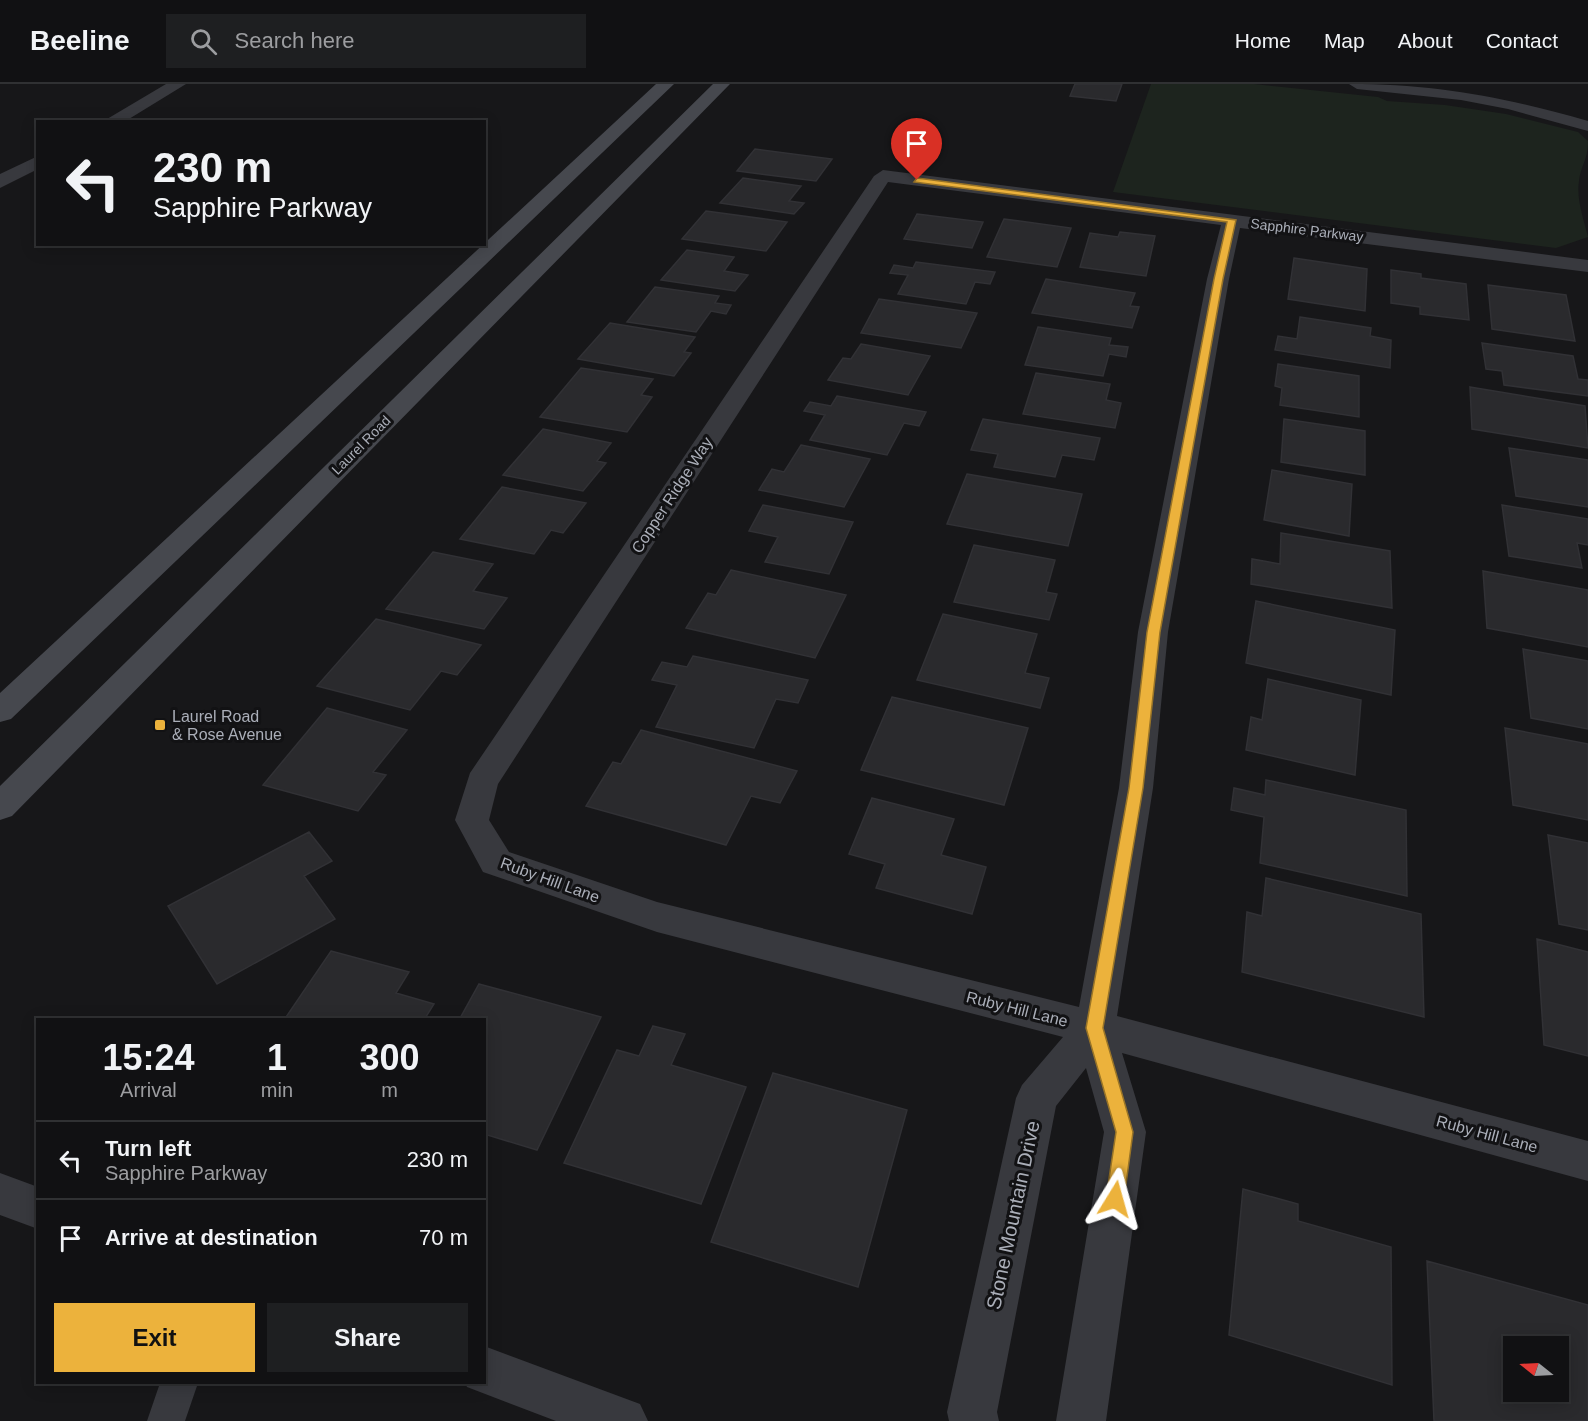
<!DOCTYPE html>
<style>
:root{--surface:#111113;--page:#1e1f21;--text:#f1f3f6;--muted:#9c9da0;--line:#303133;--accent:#ecb23c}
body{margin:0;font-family:Arial,sans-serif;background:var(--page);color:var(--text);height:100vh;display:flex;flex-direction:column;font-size:22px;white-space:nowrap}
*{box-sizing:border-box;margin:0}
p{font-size:20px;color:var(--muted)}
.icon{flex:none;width:33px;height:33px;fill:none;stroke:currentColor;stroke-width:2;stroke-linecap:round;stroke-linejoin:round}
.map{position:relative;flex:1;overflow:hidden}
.details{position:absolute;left:36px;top:934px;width:450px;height:366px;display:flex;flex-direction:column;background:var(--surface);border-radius:0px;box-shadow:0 3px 15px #0003,0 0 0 2px var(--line)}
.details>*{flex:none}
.hud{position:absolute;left:36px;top:36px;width:450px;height:126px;border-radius:0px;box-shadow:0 3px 15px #0003,0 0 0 2px var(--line);background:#111113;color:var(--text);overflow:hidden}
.needle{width:39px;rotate:288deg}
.fabs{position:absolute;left:1503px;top:1252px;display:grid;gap:12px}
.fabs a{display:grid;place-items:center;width:66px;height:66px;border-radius:0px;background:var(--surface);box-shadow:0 3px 15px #0003,0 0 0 2px var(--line);font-size:30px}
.pin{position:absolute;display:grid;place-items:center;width:51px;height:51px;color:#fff;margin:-62px -26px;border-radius:50% 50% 50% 0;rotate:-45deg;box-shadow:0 0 6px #0007}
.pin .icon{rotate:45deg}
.me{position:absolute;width:66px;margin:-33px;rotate:8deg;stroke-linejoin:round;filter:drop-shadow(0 0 4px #0008)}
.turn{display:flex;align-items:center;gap:21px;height:126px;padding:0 18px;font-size:27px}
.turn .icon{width:78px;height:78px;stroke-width:2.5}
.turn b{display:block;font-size:42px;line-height:51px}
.eta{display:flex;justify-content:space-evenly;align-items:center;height:102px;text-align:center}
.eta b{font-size:36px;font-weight:800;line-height:42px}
.action{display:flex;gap:12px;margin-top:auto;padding:12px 18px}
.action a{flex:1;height:69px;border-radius:0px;background:var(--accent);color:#111;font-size:24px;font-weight:800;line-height:69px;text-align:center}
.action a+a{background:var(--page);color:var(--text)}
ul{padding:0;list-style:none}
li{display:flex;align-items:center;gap:18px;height:78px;padding:0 18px;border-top:2px solid var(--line)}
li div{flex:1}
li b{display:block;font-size:22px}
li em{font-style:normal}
header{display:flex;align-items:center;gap:36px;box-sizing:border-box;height:84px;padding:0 30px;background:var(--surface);border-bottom:2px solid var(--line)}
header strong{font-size:28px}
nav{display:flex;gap:33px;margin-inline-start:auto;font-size:21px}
.search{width:420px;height:54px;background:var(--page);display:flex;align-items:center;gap:15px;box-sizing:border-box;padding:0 21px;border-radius:0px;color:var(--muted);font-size:22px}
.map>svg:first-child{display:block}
.green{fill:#1d241e}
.building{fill:#2a2a2d;stroke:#313135;stroke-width:1.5;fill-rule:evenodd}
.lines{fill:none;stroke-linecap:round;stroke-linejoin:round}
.service{fill:#38393e;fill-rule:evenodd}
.minor{fill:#38393e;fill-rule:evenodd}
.tertiary{fill:#38393e;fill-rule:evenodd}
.secondary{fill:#46484e;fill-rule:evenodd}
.route{fill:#ecb23c;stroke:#997427;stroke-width:1.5}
.poi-dot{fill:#ecb23c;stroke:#121214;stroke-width:2}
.labels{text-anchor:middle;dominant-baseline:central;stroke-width:6;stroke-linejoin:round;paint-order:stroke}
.far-street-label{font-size:14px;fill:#aaaeb8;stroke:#121214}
.street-label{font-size:16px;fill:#aaaeb8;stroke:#121214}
.poi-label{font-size:16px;fill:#aaaeb8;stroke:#121214;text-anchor:start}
.near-street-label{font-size:20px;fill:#aaaeb8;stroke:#121214}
</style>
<header>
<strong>Beeline</strong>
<div class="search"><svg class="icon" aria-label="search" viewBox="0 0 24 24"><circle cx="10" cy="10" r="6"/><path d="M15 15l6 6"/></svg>Search here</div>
<nav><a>Home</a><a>Map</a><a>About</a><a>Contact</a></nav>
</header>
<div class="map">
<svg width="1588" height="1337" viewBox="0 0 1588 1337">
<rect width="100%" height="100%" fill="#171719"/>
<path class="green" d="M1151 0H1254L1378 13 1387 17 1445 21 1506 30 1578 48 1588 57C1588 76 1581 81 1579 97 1576 115 1584 136 1588 153L1556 164 1113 108Z"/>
<path class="building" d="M1075 0H1122L1116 17 1070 12Z
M755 65 832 75 816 97 737 87Z
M743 94 801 102 789 117 804 119 794 130 720 119Z
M706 127 787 138 766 167 682 155Z
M917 130 983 138 972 164 904 155Z
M1004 135 1071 144 1057 183 987 173Z
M1120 148 1155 152 1146 192 1080 183 1090 149 1118 153Z
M687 166 734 173 724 187 748 191 735 207 661 196Z
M1294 174 1367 185 1365 227 1288 215Z
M916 178 995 188 990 200 975 198 966 220 898 210 908 191 890 189 894 181 913 184Z
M1391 186 1421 190V194L1466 200 1469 236 1420 230V223L1391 219Z
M1046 195 1135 209 1130 222 1139 223 1132 244 1032 229Z
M1488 201 1566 211 1575 257 1492 245Z
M655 203 719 212 715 219 731 221 726 230 711 227 696 248 627 238Z
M879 215 977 229 961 264 861 249Z
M1300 233 1371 244 1370 252 1391 256 1390 284 1275 266 1278 252 1297 255Z
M610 239 695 253 684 268 691 269 674 292 578 275Z
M1038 243 1111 254 1109 261 1128 263 1126 273 1109 270 1103 292 1025 281Z
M1482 259 1573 272 1578 295 1588 296V312L1504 301 1502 287 1486 285Z
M861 260 930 272 908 311 828 296 843 274 851 275Z
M1278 280 1359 292V333L1280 321 1282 304 1275 302Z
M581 284 653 295 641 311 652 313 627 348 540 333Z
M1036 289 1110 300 1106 316 1121 319 1115 344 1023 330Z
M1470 303 1585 322 1588 364 1472 345Z
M837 312 926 328 919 342 904 339 887 371 810 356 825 331 804 327 810 318 831 322Z
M983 335 1100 354 1094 376 1062 371 1055 393 994 383 998 370 971 366Z
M1284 335 1365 347V391L1281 378Z
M543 345 611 359 597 377 606 379 583 407 503 391Z
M801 361 870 375 844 423 759 406 772 385 784 388Z
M1509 364 1588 376V423L1516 412Z
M1272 386 1352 400 1349 452 1264 436Z
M967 390 1082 410 1068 462 947 440Z
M502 403 586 419 563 449 551 446 534 470 460 455Z
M763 421 853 438 829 490 765 478 778 453 749 447Z
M1502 421 1588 435V461L1577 459 1582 484 1509 472Z
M1281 449 1390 467 1392 524 1251 500 1252 475 1280 480Z
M974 461 1055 476 1046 508 1057 510 1049 536 954 518Z
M433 468 493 480 473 507 507 514 484 545 386 525Z
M731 486 846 511 815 574 686 544 708 509 716 511Z
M1483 487 1588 506V563L1487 544Z
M1256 517 1395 546 1391 611 1246 579Z
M943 530 1037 550 1025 589 1049 594 1040 624 917 596Z
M376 535 481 561 457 591 441 587 410 626 317 602Z
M1523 565 1588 577V645L1531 634Z
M693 572 808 596 798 619 776 615 754 664 656 643 677 601 652 596 662 578 687 583Z
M1268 595 1361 616 1355 691 1246 666 1251 633 1262 636Z
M892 613 1028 644 1004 721 861 686Z
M327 624 407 646 373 688 386 691 358 727 263 701Z
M1505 644 1588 660V736L1513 721Z
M641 646 797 687 780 719 751 712 726 761 586 722 613 678 621 680Z
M1266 696 1406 726 1407 812 1260 779 1264 733 1231 726 1234 704 1265 711Z
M872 714 954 735 941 771 986 783 972 830 876 804 885 780 849 770Z
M309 748 332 777 304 792 335 835 217 900 168 822Z
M1548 751 1588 759V846L1559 840Z
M1266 794 1421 830 1424 933 1242 888 1247 828 1262 832Z
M1537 855 1588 868V972L1544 961Z
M331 867 409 888 396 909 434 920 424 936H284Z
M479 900 601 933 537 1066 484 1050V936H459Z
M653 942 685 950 671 981 746 1003 701 1120 564 1079 617 966 639 972Z
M773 989 907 1026 858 1203 711 1158Z
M1243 1105 1298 1120V1137L1391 1163 1392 1301 1229 1251Z
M1427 1177 1588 1221V1337H1434ZM1514 1263H1558V1308H1514Z"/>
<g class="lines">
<path class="service" d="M160 1299H198L185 1337H147Z"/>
<path class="minor" d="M166 0H186L124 38H102Z
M1349 0C1436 0 1504 13 1588 37V47L1508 25 1461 16 1357 5Z
M38 72V85L0 104V90Z
M883 86 1588 176V188L1240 144 1229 195 1168 548 1153 704 1117 932 1588 1057V1097L1122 969 1146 1048 1106 1337H1056L1104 1048 1086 984 1056 1022 997 1328 999 1337H949L947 1328 1016 1014 1022 1001 1063 953 657 848 483 788 455 736 470 689 874 92ZM888 98 1221 141 1207 195 1138 548 1119 704 1079 923 657 818 509 768 489 736 498 700Z"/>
<path class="tertiary" d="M0 1089 38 1103V1145L0 1131Z
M484 1262 640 1320 648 1337H556L467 1303 465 1299H484Z"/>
<path class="secondary" d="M656 0H674L11 635 0 638V609Z
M713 0H730L12 732 0 736V702Z"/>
</g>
<path class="route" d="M917 94 1236 136 1223 195 1160 548 1143 704 1103 944 1133 1048 1124 1115 1121 1121 1115 1124 1108 1121 1106 1115 1116 1048 1086 944 1129 704 1147 548 1214 195 1227 138 914 98Z"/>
<rect class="poi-dot" x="154" y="635" width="12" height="12" rx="3"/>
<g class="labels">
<g class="far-street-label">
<text transform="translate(1307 146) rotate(7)">Sapphire Parkway</text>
<text transform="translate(361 361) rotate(-45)">Laurel Road</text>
</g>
<g class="street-label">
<text transform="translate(672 411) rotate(-57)">Copper Ridge Way</text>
<text transform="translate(550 796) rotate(20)">Ruby Hill Lane</text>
<text transform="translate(1017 925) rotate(14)">Ruby Hill Lane</text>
<text transform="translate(1487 1050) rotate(15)">Ruby Hill Lane</text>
</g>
<g class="poi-label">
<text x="172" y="632">Laurel Road<tspan x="172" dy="18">&amp; Rose Avenue</tspan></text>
</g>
<g class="near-street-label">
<text transform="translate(1013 1131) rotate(-78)">Stone Mountain Drive</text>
</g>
</g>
</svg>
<div class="fabs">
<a><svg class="needle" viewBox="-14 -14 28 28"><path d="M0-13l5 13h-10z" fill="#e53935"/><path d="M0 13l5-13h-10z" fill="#9c9da0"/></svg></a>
</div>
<div class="pin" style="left:917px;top:96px;background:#d93025"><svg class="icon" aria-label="arrive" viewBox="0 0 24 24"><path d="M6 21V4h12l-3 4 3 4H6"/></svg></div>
<svg class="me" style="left:1115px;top:1115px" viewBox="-20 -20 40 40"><path d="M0-17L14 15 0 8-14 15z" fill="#ecb23c" stroke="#fff" stroke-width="4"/></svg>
<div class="hud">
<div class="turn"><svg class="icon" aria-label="left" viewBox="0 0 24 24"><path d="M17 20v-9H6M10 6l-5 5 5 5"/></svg><div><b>230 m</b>Sapphire Parkway</div></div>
</div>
<section class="details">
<div class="eta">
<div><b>15:24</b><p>Arrival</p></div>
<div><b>1</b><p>min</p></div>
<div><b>300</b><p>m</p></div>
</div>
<ul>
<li><svg class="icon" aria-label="left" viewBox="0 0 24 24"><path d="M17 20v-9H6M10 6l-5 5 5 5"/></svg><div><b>Turn left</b><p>Sapphire Parkway</p></div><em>230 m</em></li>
<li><svg class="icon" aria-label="arrive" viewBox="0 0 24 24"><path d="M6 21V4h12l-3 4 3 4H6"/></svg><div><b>Arrive at destination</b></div><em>70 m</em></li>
</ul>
<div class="action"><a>Exit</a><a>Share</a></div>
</section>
</div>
